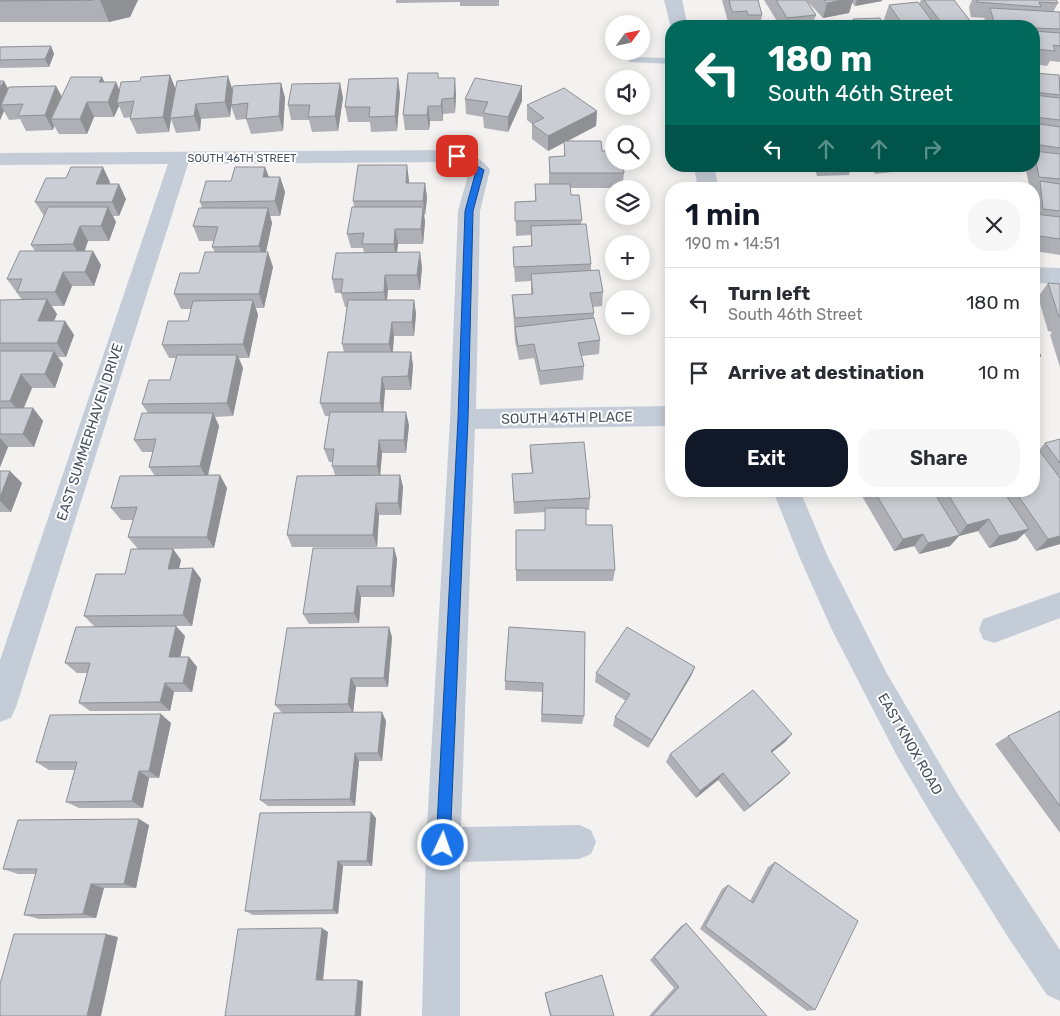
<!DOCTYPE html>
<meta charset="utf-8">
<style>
:root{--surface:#fff;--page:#f7f7f7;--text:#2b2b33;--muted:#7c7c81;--line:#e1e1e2;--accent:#111827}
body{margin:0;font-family:Rubik,sans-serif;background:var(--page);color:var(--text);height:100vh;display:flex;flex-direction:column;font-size:19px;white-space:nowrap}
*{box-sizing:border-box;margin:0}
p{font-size:16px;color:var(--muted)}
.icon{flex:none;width:28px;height:28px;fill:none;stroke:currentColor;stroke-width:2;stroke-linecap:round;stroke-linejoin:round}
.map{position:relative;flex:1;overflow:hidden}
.sheet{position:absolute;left:665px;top:182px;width:375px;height:315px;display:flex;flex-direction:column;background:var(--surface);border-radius:20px;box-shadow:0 2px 12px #0003}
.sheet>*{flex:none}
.hud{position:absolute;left:665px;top:20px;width:375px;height:152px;border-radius:20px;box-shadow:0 2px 12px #0003;background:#00695c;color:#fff;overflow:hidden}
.needle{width:32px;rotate:57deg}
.buttons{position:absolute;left:605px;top:15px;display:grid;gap:10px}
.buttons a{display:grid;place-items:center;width:45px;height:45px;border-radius:50%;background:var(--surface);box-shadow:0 2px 12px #0003;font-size:25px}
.pin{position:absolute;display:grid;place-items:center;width:42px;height:42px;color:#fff;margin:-21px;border-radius:10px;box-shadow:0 2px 8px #0006}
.me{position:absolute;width:55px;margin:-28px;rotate:3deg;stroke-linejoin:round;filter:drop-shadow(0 0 4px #0008)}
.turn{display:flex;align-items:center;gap:18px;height:105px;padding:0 20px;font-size:22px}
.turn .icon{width:65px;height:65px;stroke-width:2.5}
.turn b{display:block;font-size:35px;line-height:42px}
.lanes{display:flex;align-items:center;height:48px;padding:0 20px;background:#0003;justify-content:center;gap:25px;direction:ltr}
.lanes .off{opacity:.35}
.round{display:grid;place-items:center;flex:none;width:52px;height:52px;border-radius:20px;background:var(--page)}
.summary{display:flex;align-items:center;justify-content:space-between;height:85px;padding:0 20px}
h1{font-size:30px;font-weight:600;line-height:38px;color:var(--accent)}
.primary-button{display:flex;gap:10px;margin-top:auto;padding:10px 20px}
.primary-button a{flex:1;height:58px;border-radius:20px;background:var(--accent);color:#fff;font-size:20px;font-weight:600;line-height:58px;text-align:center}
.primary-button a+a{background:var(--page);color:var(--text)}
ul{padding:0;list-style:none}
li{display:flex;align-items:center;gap:15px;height:70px;padding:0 20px;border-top:1px solid var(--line)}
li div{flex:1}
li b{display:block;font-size:19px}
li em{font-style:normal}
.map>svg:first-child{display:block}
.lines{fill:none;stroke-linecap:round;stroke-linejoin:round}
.service{fill:#c4ccd7;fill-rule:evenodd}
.minor{fill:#c4ccd7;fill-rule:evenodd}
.tertiary{fill:#c4ccd7;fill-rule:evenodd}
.wall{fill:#afb0b6}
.shaded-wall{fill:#8e9094}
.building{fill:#cbcdd4;stroke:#8e9094}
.route{fill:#1a73e8;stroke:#114b97}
.labels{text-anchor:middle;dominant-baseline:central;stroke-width:4;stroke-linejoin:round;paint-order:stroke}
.far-street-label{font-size:11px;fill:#475261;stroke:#fff}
.street-label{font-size:14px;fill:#475261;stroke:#fff}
</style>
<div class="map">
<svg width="1060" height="1016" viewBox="0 0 1060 1016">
<rect width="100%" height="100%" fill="#f4f1f1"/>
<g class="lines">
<path class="service" d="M632 57 671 58V64L629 62V58Z"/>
<path class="minor" d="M457 150C468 152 484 160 490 170L480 211 476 409 671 406V426L475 429 461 827 579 825 591 830 596 842 591 854 579 859 460 862V1016H422L426 845 450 419 458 211 469 172 453 162 188 164 16 707 11 718 0 722V660L168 164 0 165V153Z
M1034 267 1060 268V284L1034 283Z
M1060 592V618L994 643 983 639 979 629 983 619Z"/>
<path class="tertiary" d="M664 0H682L688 26 671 28Z
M694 166H714L719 189H698Z
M773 491H800L827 555 886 672 957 793 1060 950V1001L1047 995 1008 937 933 817 897 756 832 630 799 556Z"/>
</g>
<path class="wall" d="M0 0H138L130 17 109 22H0Z
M396 0H509H499V6H460V2L396 3Z
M722 0H758L762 15 760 26H729Z
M764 0H806L816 15 812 26H780Z
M806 0H882V1L855 6 852 3 849 13 823 18Z
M921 0H954L974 26H889L884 19 889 5 919 4Z
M972 0H1056L1058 3 1053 12H1060V62L1050 61 1047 66 1034 64V26H984L983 23 985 18 971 17 969 7Z
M853 19 884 26H851Z
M51 46 54 54 49 67 0 68V47Z
M1034 73 1060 77V255L1034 251V189H1030L1025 166H1034Z
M170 75 175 89 232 90 281 83 285 98 283 131 251 134 246 119 236 120 231 106 230 117 201 119 200 131 176 133 171 119 169 132 137 134 130 119 131 117 124 118 119 106 114 117H94L87 134H59L54 126 53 130 26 131 20 119 9 120 4 111 0 120V81L8 88 56 86 62 97 102 77 104 82H116L120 91 140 81Z
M439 78 456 94 455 113 443 114V121H430L429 130H405L403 115Z
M340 83 343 98 338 131 312 132 309 120H291L288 105Z
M400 93 397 131 371 132 370 122H348L345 107Z
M465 99 522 101 508 132 484 128 483 117 466 114Z
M527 105 597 111 596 126 568 141 602 151 624 173 622 188H570L571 195 582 220 581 224 591 264V271L603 292 602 306 593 307 594 313V318L600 340 599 354 582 356 584 366 583 380 540 385 534 358 519 360 515 341 512 295 531 294V281L515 282 513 247 531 246V235L516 236 515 202 535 201V184H549V157L564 156V142L548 151 532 139V124L527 120Z
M761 166H804L803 167 764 171Z
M814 166H852L849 175 817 176Z
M870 166H911L909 170 875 174Z
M265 167 269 177H280L285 192 280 216H270L272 223 266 252 273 267 264 308H256L258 315 249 358H239L243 368 233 416 215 417 219 426 208 476 227 488 214 548 173 549 181 560 179 569 193 568 201 579 192 626H118L185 636 180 657H189L197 667 192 692H174L170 711H90L79 703 87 673H77L65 663 94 626 84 616 125 574 138 549 128 537 133 520H121L111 508 155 476 149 467 153 452H142L134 440 148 413 142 404 170 380 176 358H169L162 345 188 321 191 309H181L174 294 199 273 215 252 212 247 214 241H199L193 226 202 208 200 202 231 181Z
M409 180V183H425L427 198 425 215H424L425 222 423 244H398L397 253 422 267 420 290H388L387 300H414L416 314 414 336H394L393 352H411L413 366 411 390H385L383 412 409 425 406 453H382L380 475H400L403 487 401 515H379L377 547H292L287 535 335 475 332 466V462H329L324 449 329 416H325L320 403 344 352 342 344 347 307H345L341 293H335L332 279 364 253 363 248H351L347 234 354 207 353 201Z
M110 182V184L126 199 119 216H113L116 222 109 241H88L85 251 101 265 94 286H72L64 306H52L57 314 54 321H65L74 335 66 357H58L63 364 55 388H32L24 408H33L43 421 34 447H8L0 467V300H22L7 279 35 251 31 245 44 216 35 202Z
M1048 283 1060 284V367L1050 335 1052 332 1048 331 1038 297Z
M1034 343 1041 356 1034 365Z
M1060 439V544L1036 551 1024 533 1017 540 989 548 978 531 959 536 950 546 919 554 914 546 894 551 859 491H1034L1039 450 1045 443Z
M530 445 590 498 589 510H586V525L615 570 613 581H516V570L545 530V512L514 514 512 474 532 473 530 458Z
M0 471 22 483 11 512H0Z
M394 548 397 559 394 597H361L359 623 309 624 303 614Z
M509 627 584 716 582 724 541 722 542 692 505 690V681Z
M392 637 388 687H356L353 713 386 721 382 761H359L355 806H268L260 800 282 713 275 705Z
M695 667 691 676 648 748 613 726 615 717 626 701 595 682 596 673Z
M1060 711V833L995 744 1008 736Z
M171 723 159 778H149L143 808H79L66 802 75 770H49L36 762Z
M792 734 785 742 772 752 783 780 744 812 718 780 696 798 666 762 670 754Z
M376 818 372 866H343L338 914 253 915 245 911Z
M149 825 136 888H104L96 918 39 919 24 915 36 874H18L3 869Z
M775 862 815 1010 807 1011 700 929 722 889 728 885 750 901 768 867Z
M686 923 767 1016H649L674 988 650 960 681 926Z
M545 993 614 1016H550L545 995Z"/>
<path class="shaded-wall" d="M100 0H138L130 17 109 22Z
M843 0H853L849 13 823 18 827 3Z
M857 0H882V1L855 6Z
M51 46 54 54 49 67 45 59Z
M170 75 176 90 170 118 171 119 169 132 163 117Z
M228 76 233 91 230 117 225 102Z
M102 77 109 92 99 82Z
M398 78 400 93 397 131 395 116Z
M455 78 456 94 455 113 454 98Z
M4 81 12 96 1 105 4 111 0 120V83Z
M116 82 122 97 117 103 119 106 114 117 108 102Z
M281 83 285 98 283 131 279 116Z
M340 83 343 98 338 131 335 116Z
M56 86 64 101 51 119 54 126 53 130 45 115Z
M522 86V101L508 132V117Z
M442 99 443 114V121L441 106Z
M87 102 94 117 87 134 80 119Z
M196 104 201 119 200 131 194 116Z
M428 106 430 121 429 130 427 115Z
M597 111 596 126 548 151V136Z
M407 165 409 180 408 198 406 183Z
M103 167 110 182 104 199 96 184Z
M265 167 270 181 263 177Z
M280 177 285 192 280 216 275 201Z
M425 183 427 198 425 215 423 201Z
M119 184 126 199 119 216 112 202Z
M108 207 116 222 109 241 101 226Z
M423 207 425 222 423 244 421 229Z
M268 208 272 223 264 261 259 246Z
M80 226 88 241 81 259 73 244Z
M395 229 398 244 396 259 394 244Z
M93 251 101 265 94 286 85 272Z
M268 252 273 267 264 308 259 294Z
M420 252 422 267 420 290 417 275Z
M63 272 72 286 64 306 55 292Z
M385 275 388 290 386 307 384 292Z
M47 299 57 314 48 335 38 321Z
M253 300 258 315 249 358 243 344Z
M414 300 416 314 414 336 412 322Z
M65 321 74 335 66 357 57 343Z
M392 322 394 336 392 357 389 344Z
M54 351 63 364 55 388 45 374Z
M411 352 413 366 411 390 408 376Z
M237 355 243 368 233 416 227 403Z
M21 374 32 388 21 414 10 401Z
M382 377 385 390 383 416 380 403Z
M33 408 43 421 34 447 23 434Z
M406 412 409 425 406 453 404 440Z
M213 413 219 426 207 479 200 466Z
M0 438 8 447 0 467Z
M379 440 382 453 380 478 377 466Z
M10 471 22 483 11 512 0 501V497Z
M220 475 227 488 214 548 207 537Z
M400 475 403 487 401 515 398 503Z
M376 503 379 515 377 547 373 535Z
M989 519 978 531 959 536 950 546 919 554 928 543 959 535 967 525Z
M1029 529 1017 540 989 548 999 536Z
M923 534 914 546 894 551 903 539Z
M1060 536V544L1036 551 1048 539Z
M394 548 397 559 394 597 391 586Z
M173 549 181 560 176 580 168 569Z
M193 568 201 579 192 626 183 615Z
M357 586 361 597 359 623 354 613Z
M176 626 185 636 178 667 169 657Z
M389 627 392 637 388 687 384 678Z
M189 657 197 667 192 692 183 683Z
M695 667 691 676 648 748 652 740Z
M351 678 356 687 353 713 348 704Z
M165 683 174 692 170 711 160 702Z
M382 712 386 721 382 761 378 753Z
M161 714 171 723 159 778 149 771Z
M792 734 785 742 764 759 771 751Z
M355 753 359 761 355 806 350 799Z
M139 771 149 778 143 808 132 801Z
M723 773 718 780 696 798 700 791Z
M790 773 783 780 744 812 750 806Z
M371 812 376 818 372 866 367 861Z
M139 819 149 825 136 888 124 884Z
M338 861 343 866 338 914 333 910Z
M91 884 104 888 96 918 83 914Z
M322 928 328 932 323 981 316 980Z
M106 934 118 937 101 1016H87Z
M358 980 363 981 361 1016H355Z"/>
<path class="building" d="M0 0H93L0 1Z
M729 0H758L762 15H748L747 11 732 12Z
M776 0H806L816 15 787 18Z
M824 0H843L827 3Z
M924 0H954L974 26H944Z
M977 0H1056L1058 3 1039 2 1041 7 977 2Z
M918 2 935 25 925 26H904L889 5Z
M990 8 1060 12V29L1034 28V26L995 25Z
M880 18 884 26H856L853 19Z
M1034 31 1060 33V46L1053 45 1055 51 1034 49Z
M51 46 45 59 0 60V47Z
M408 73H438V78H455L454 98 442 99 441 106H428L427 115H403Z
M1034 73 1059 75 1060 95 1034 92Z
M170 75 163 117 130 119 134 101 117 103 121 82 140 81 141 77Z
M228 76 225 102 196 104 194 116 170 118 177 81Z
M71 77H102L99 82H116L108 102H87L80 119H51Z
M398 78 395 116 369 117 370 107H345L349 79Z
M475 78 522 86 508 117 483 113 488 102 465 99Z
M0 81H4L0 88Z
M281 83 279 116 246 119 248 103 231 105 233 86Z
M340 83 335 116 308 117 310 105H288L292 84Z
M56 86 45 115 18 116 23 104 1 105 9 87Z
M564 88 597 111 548 136 532 124 544 118 527 105Z
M1034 95 1060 98V120L1034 117Z
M1034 123 1060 127V148L1034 144Z
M564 141H601L602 151H614V161H622L624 173H550L549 157 565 156Z
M1034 151 1060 154V179L1039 177Z
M358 165H407L406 183H425L423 201H353Z
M71 167H103L96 184H119L112 202H35L46 178H66Z
M235 167H265L263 177H280L275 201 200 202 206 181H231Z
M1040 181 1060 184V211L1043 209Z
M816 183H854L856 189H818Z
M535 184H570L571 195H579L582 220 515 221V202L536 201Z
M945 185 947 189H909L908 186Z
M955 187H999L1000 189H955Z
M48 207H108L101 226H80L73 244 31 245Z
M352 207H423L421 229H395L394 244H362L364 233 347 234Z
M199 208H268L259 246 212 247 218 227 193 226Z
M1035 214 1060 217V239L1039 236Z
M586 224 591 264 514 267 513 247 532 246 531 226Z
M20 251H93L85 272H63L55 292H17L22 279H7Z
M205 252H268L259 294H174L180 273H199Z
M420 252 417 275H385L384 292 341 293 343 279H332L336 253Z
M599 270 603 292 590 293 594 313 515 318 512 295 533 294 531 274Z
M1048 283 1060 284V317H1059Z
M47 299 38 321H65L57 343H0V300Z
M253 300 243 344 162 345 168 321H188L193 301Z
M348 300H414L412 322H392L389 344H342Z
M594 318 600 340 578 343 584 366 540 371 534 344 518 346 515 327Z
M1034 343 1041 356 1034 357Z
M0 351H54L45 374H21L10 401H0Z
M328 352H411L408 376 382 377 380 403H320Z
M177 355H237L227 403 142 404 149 380H170Z
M0 408H33L23 434H0Z
M330 412H406L404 440H379L377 466H332L334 449H324Z
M142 413H213L200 466 149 467 156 439 134 440Z
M1060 439V463L1045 443Z
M584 442 590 498 514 502 512 474 533 473 530 445Z
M1035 445 1060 478V536L1048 539 1015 491H1034V446Z
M0 471H10L0 497Z
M220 475 207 537H128L137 507 111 508 120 476Z
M400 475 398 503H376L373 535H287L297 476Z
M874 491H933L960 535 928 543 923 534 903 539Z
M946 491H1003L1029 529 999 536 989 519 967 525Z
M545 508H586V525H612L615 570H516V530H545Z
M313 548H394L391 586H357L354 613 303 614Z
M131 549H173L168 569 193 568 183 615 84 616 96 574H125Z
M176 626 169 657H189L183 683H165L160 702 79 703 90 663H65L76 627Z
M389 627 384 678H351L348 704 275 705 287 628Z
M509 627 585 632 584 716 542 714 543 683 505 681Z
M627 627 695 667 652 740 615 717 630 694 596 673Z
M753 690 792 734 771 751 790 773 750 806 723 773 700 791 670 754Z
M1060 711V806L1008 736Z
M382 712 378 753H355L350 799 260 800 274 713Z
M161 714 149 771H139L132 801 66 802 77 762H36L50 715Z
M371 812 367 861H338L333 910 245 911 260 813Z
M139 819 124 884H91L83 914 24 915 37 869H3L18 820Z
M775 862 858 921 815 1010 705 926 728 885 753 903Z
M686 923 767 1016H652L679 987 654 957Z
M322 928 316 980H358L355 1016H225L238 929Z
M14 934H106L87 1016H0V984Z
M602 975 614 1016H551L545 993Z"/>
<path class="route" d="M457 154 484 170 473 211 468 419 450 845 448 850 443 852 438 850 436 845 458 419 465 211 476 171 454 158 452 156Z"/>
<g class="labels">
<g class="far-street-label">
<text x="242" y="158">SOUTH 46TH STREET</text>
</g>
<g class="street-label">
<text transform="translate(567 418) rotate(-1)">SOUTH 46TH PLACE</text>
<text transform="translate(90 432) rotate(-72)">EAST SUMMERHAVEN DRIVE</text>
<text transform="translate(910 744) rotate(60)">EAST KNOX ROAD</text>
</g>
</g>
</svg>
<div class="buttons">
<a><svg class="needle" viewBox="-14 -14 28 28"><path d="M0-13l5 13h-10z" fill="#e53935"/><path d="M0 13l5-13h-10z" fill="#7c7c81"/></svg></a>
<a><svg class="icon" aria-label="sound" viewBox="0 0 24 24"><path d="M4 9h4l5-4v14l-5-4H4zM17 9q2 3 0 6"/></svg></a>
<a><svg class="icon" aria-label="search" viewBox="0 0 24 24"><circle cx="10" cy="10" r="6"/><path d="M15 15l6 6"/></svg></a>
<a><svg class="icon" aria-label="layers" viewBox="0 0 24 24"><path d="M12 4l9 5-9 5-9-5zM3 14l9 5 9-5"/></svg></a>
<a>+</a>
<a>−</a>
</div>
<div class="pin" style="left:457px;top:156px;background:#d93025"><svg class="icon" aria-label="arrive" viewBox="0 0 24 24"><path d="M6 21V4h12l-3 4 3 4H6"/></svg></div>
<svg class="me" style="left:443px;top:845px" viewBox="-20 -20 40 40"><circle r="17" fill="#1a73e8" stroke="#fff" stroke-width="3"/><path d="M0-11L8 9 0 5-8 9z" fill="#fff"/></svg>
<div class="hud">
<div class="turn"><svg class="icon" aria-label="left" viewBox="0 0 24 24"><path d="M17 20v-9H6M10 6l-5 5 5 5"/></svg><div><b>180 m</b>South 46th Street</div></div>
<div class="lanes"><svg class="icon" aria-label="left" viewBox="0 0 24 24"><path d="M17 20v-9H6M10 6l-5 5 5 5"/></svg><svg class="icon off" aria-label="ahead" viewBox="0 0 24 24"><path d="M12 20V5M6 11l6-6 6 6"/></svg><svg class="icon off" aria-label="ahead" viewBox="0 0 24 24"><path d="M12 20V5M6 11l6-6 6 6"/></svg><svg class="icon off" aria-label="right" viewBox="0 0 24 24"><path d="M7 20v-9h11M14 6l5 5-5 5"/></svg></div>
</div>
<section class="sheet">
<div class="summary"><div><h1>1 min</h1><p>190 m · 14:51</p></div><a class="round"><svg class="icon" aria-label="close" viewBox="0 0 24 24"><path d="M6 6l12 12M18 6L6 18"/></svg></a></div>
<ul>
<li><svg class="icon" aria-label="left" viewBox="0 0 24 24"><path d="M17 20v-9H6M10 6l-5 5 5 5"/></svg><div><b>Turn left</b><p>South 46th Street</p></div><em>180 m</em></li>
<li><svg class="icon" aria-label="arrive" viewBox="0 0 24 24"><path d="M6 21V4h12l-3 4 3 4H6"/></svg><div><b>Arrive at destination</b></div><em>10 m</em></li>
</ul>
<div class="primary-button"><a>Exit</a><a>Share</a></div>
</section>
</div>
